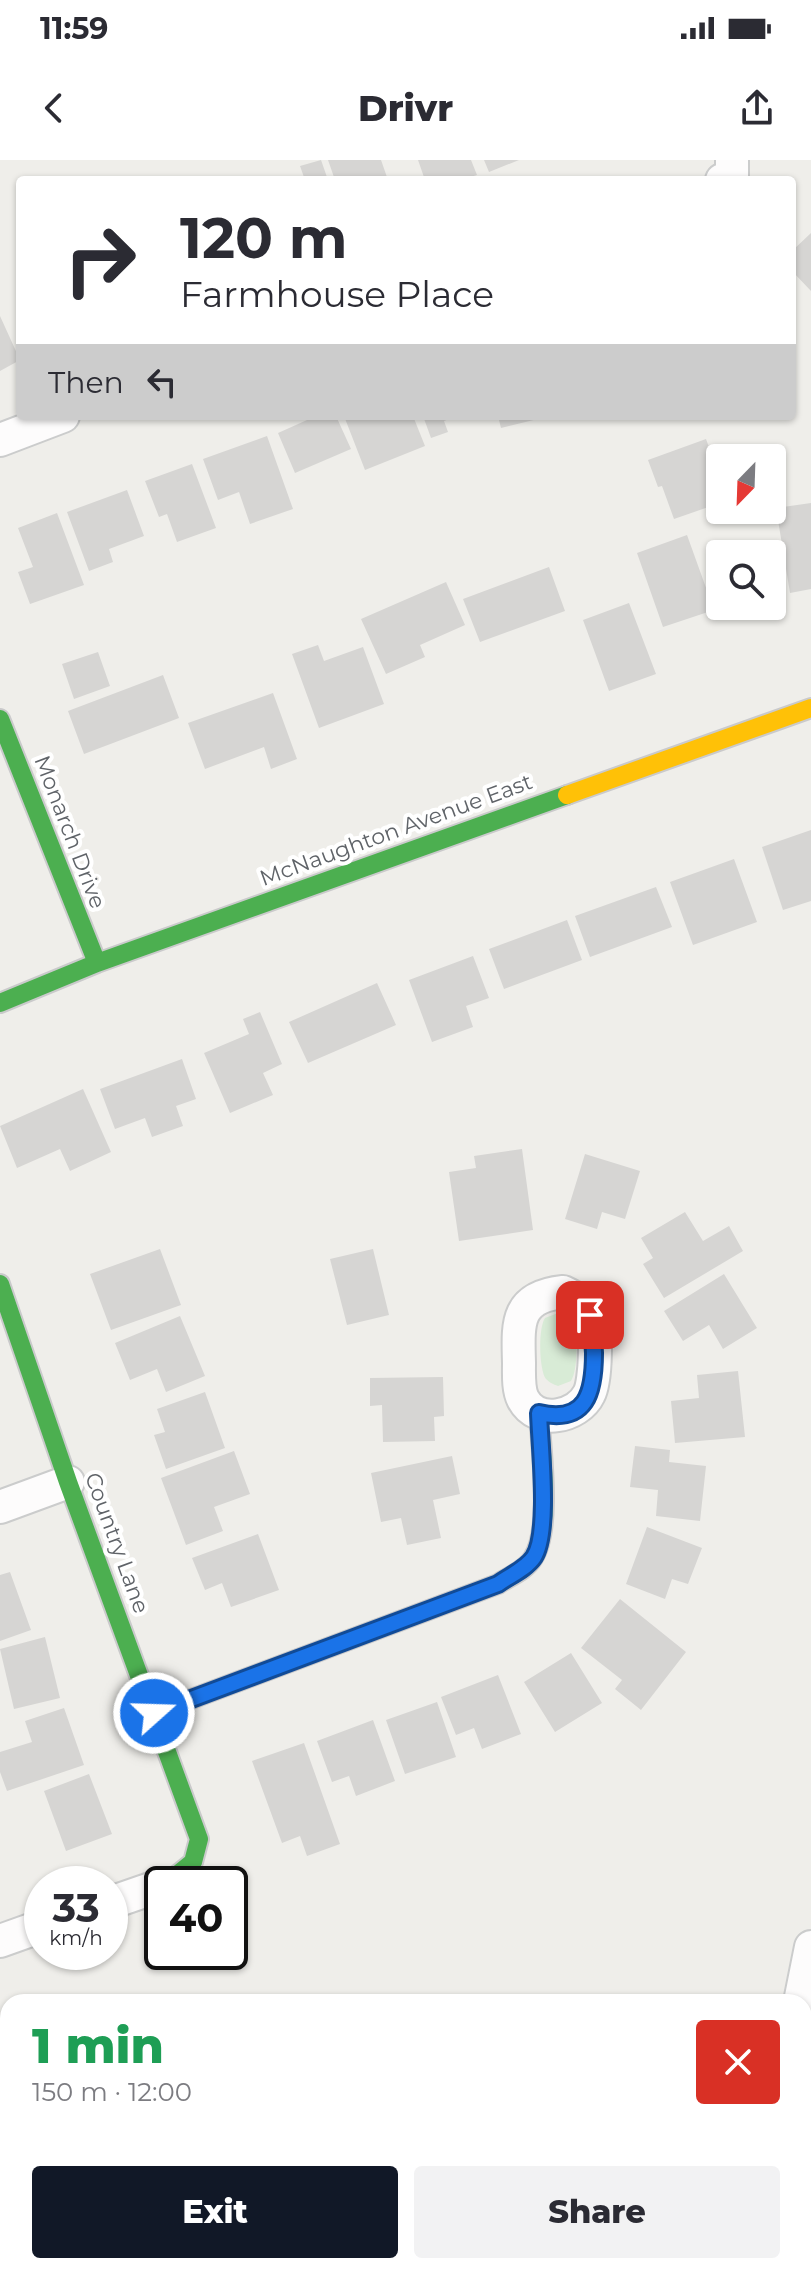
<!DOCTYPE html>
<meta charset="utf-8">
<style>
:root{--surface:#fff;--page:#f2f2f3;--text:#2b2b33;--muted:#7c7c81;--accent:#111827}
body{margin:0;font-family:Montserrat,sans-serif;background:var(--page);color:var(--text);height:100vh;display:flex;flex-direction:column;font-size:30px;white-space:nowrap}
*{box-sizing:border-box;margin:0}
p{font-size:26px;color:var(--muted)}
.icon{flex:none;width:44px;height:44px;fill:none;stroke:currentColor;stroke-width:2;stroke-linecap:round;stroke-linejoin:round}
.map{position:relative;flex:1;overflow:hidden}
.panel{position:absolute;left:0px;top:1834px;width:812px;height:280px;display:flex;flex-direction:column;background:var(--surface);border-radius:24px 24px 0 0;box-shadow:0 2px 6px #0004}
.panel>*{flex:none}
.top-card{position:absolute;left:16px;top:16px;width:780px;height:244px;border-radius:8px;box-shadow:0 2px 6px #0004;background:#fff;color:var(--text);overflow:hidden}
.needle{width:52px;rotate:203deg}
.controls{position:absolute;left:706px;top:284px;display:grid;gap:16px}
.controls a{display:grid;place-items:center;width:80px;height:80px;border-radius:8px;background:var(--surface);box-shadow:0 2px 6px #0004;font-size:40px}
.speed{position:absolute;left:24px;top:1706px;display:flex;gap:16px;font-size:40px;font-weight:700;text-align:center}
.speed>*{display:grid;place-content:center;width:104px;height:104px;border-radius:50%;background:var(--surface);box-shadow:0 2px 6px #0004;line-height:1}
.speed small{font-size:20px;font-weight:400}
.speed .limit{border:4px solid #111;border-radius:12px;background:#fff;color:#111}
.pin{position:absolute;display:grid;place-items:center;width:68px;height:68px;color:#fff;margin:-34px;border-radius:16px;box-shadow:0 4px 12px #0006}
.me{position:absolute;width:88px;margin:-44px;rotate:70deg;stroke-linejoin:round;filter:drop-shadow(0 0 6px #0008)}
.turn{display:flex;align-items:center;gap:28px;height:168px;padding:0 32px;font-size:36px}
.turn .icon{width:104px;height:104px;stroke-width:2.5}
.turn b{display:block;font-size:56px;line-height:68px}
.then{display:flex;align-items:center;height:76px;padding:0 32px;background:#0003;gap:16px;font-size:30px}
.round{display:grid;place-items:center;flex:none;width:84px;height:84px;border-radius:8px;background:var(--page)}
.overview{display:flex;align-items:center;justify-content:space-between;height:136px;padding:0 32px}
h1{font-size:48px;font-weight:800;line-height:60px;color:#1e9e55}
.action{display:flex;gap:16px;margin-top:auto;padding:16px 32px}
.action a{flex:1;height:92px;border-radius:8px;background:var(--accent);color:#fff;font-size:32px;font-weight:800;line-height:92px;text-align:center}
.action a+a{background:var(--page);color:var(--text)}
.status{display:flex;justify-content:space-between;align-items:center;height:56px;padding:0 40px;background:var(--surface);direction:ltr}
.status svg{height:22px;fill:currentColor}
header{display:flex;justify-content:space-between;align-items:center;height:104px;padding:0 32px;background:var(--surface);font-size:36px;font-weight:800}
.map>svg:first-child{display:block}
.green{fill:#d8ebd6}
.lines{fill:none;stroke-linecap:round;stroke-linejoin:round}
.stream{stroke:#bfe0f9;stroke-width:10}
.building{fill:#d6d5d3}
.street-casing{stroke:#cbcccc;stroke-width:36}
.fast-casing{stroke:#cacacb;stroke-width:22}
.slow-casing{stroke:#cacacb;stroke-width:22}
.street{stroke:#fdfcfc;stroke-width:32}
.fast{stroke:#4caf50;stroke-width:18}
.slow{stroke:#ffc107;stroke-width:18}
.route-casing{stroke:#114b97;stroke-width:20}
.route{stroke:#1a73e8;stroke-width:14}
.labels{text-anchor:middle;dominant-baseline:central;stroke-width:8;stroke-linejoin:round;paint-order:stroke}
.street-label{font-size:22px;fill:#5f6368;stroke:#fff}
</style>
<div class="status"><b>11:59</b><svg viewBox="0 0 49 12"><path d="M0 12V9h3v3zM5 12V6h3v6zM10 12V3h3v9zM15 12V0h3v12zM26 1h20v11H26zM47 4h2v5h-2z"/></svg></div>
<header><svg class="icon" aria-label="back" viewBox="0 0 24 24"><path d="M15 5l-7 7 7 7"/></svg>Drivr<svg class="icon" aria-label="share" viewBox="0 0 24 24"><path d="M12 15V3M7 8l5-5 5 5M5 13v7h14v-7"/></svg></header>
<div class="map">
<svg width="811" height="2114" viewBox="0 0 811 2114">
<rect width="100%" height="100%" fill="#efeeea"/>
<path class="green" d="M558 1153C563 1155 567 1156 570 1160 579 1171 578 1210 571 1221L558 1226C553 1224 550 1223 546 1219 539 1210 538 1168 545 1158Z
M804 2000 811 2018V2114H677L679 2106H804Z"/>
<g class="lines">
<path class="stream" d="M656 2106 676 2114"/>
</g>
<path class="building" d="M321 0 328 20H305L300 6Z
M328 0H381L388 20H335Z
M418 0H471L477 15 461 20H425Z
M484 0H519L489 12Z
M811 73V131L792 111V91Z
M0 156 20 200 0 211Z
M316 256H336L351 289 295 313 278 273Z
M344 256H413L425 286 365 310Z
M423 256H457L444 261 448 272 431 278Z
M498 256H546V257L501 268Z
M267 276 293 349 250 364 239 332 218 340 203 299Z
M706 279 720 317V343L674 359 662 326 658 327 648 300Z
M192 304 216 368 177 382 167 354 159 357 145 321Z
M127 330 144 376 109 389 113 402 89 411 67 352Z
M811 343V429L790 433 776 348Z
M57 353 84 425 30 444 18 412 33 407 18 368Z
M687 375 714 450 663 467 637 393Z
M549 407 565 451 480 482 463 439Z
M446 422 465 465 420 485 425 497 386 514 361 459Z
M629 443 656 514 609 531 583 460Z
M318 485 324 501 363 487 384 544 319 568 292 494Z
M98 492 110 526 74 539 62 504Z
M163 515 179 558 84 594 68 551Z
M273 533 297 599 271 609 264 587 205 609 188 563Z
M811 670V741L783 750 762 687Z
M734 699 757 762 693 785 670 722Z
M656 727 672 767 590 797 575 756Z
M567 760 582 800 504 829 489 789Z
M473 796 489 838 466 846 473 867 432 882 409 820Z
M377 823 396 865 308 903 289 862Z
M260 852 282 904 263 913 273 935 230 953 204 893 249 874 243 859Z
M182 899 196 939 176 946 183 966 152 977 145 958 115 969 100 929Z
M83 929 111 992 70 1011 60 989 17 1008 0 966Z
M522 989 533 1070 459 1081 449 1012 476 1008 474 996Z
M585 994 640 1011 625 1059 602 1052 597 1069 565 1059Z
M685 1052 703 1081 729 1066 743 1091 664 1138 643 1104 653 1098 641 1078Z
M160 1089 181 1145 111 1170 90 1114Z
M373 1089 389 1155 347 1165 330 1099Z
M724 1114 757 1168 723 1189 709 1165 683 1181 664 1151Z
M180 1156 205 1216 166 1232 157 1209 130 1220 115 1183Z
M738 1211 745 1277 675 1283 671 1241 699 1238 697 1215Z
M443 1217 444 1256 434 1257 435 1281 383 1282 382 1245 370 1246V1218Z
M205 1232 225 1288 166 1309 154 1275 165 1272 157 1249Z
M635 1286 670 1290 669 1302 706 1306 700 1361 656 1356 658 1330 630 1327Z
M234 1291 250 1334 214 1347 223 1371 186 1385 161 1318Z
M452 1296 460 1334 433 1340 441 1378 407 1385 401 1358 381 1362 371 1313Z
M647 1367 702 1388 688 1424 672 1419 665 1439 626 1424Z
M258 1374 279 1430 231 1447 222 1423 205 1430 192 1398Z
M10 1412 31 1470 0 1481V1415Z
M620 1439 686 1492 641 1550 615 1529 622 1520 581 1488Z
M45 1477 60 1538 14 1549 0 1489Z
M571 1493 602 1543 555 1572 524 1522Z
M498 1515 521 1574 482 1589 474 1568 456 1575 441 1537Z
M437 1542 456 1597 405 1614 386 1560Z
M64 1548 84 1605 7 1631 0 1612V1592L32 1582 25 1561Z
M373 1560 395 1621 356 1636 349 1616 332 1622 317 1581Z
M304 1583 340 1684 307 1696 300 1676 282 1683 252 1601Z
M89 1614 112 1674 66 1691 44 1631Z
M0 1892 8 1913V1966L0 1969Z"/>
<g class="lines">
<g class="street-casing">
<path id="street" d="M722 20 732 17V0
M0 280 63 256
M563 1132C574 1137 585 1144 591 1155 597 1169 596 1221 589 1234 578 1257 537 1266 523 1239 518 1229 519 1214 519 1203 518 1164 515 1137 563 1132Z
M0 1347 68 1322
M110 1743 162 1725
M0 1781 42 1766
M800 1842 811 1787
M804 1892 811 1911"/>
</g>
<g class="fast-casing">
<path id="fast" d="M0 559 97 803
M0 843 97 803 567 635
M0 1124 68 1322 199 1679 193 1702 166 1724
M154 1553 498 1424C510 1416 526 1410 533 1398 552 1369 541 1288 539 1253"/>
</g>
<g class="slow-casing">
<path id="slow" d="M567 635 811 548"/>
</g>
<use href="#street" class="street"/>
<use href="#fast" class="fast"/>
<use href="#slow" class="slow"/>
</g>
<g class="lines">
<g class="route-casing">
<path id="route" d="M154 1553 498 1424C509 1416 526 1409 534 1397 550 1372 540 1285 539 1253 587 1264 594 1232 594 1193 593 1180 594 1167 590 1155"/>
</g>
<use href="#route" class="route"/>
</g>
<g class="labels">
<g class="street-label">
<text transform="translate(396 670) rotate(-20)">McNaughton Avenue East</text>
<text transform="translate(70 672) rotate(69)">Monarch Drive</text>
<text transform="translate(117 1383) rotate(70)">Country Lane</text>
</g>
</g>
</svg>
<div class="controls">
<a><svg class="needle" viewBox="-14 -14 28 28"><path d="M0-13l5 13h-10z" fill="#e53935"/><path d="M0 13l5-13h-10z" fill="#7c7c81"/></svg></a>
<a><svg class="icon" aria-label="search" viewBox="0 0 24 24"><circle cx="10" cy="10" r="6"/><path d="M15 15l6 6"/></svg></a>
</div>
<div class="speed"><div>33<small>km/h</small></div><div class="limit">40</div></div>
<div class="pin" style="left:590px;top:1155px;background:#d93025"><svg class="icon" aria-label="arrive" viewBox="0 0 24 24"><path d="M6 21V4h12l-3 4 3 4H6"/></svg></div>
<svg class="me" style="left:154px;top:1553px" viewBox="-20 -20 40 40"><circle r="17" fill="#1a73e8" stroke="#fff" stroke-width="3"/><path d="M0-11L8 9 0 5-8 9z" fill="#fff"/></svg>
<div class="top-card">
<div class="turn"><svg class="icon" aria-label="right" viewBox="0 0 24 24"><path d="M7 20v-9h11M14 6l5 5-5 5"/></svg><div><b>120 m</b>Farmhouse Place</div></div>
<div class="then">Then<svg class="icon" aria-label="left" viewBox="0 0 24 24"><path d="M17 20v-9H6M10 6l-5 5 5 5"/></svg></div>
</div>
<section class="panel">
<div class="overview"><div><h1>1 min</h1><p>150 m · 12:00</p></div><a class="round" style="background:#d93025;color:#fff"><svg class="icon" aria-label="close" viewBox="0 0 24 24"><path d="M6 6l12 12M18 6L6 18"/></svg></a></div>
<div class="action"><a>Exit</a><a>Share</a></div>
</section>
</div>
